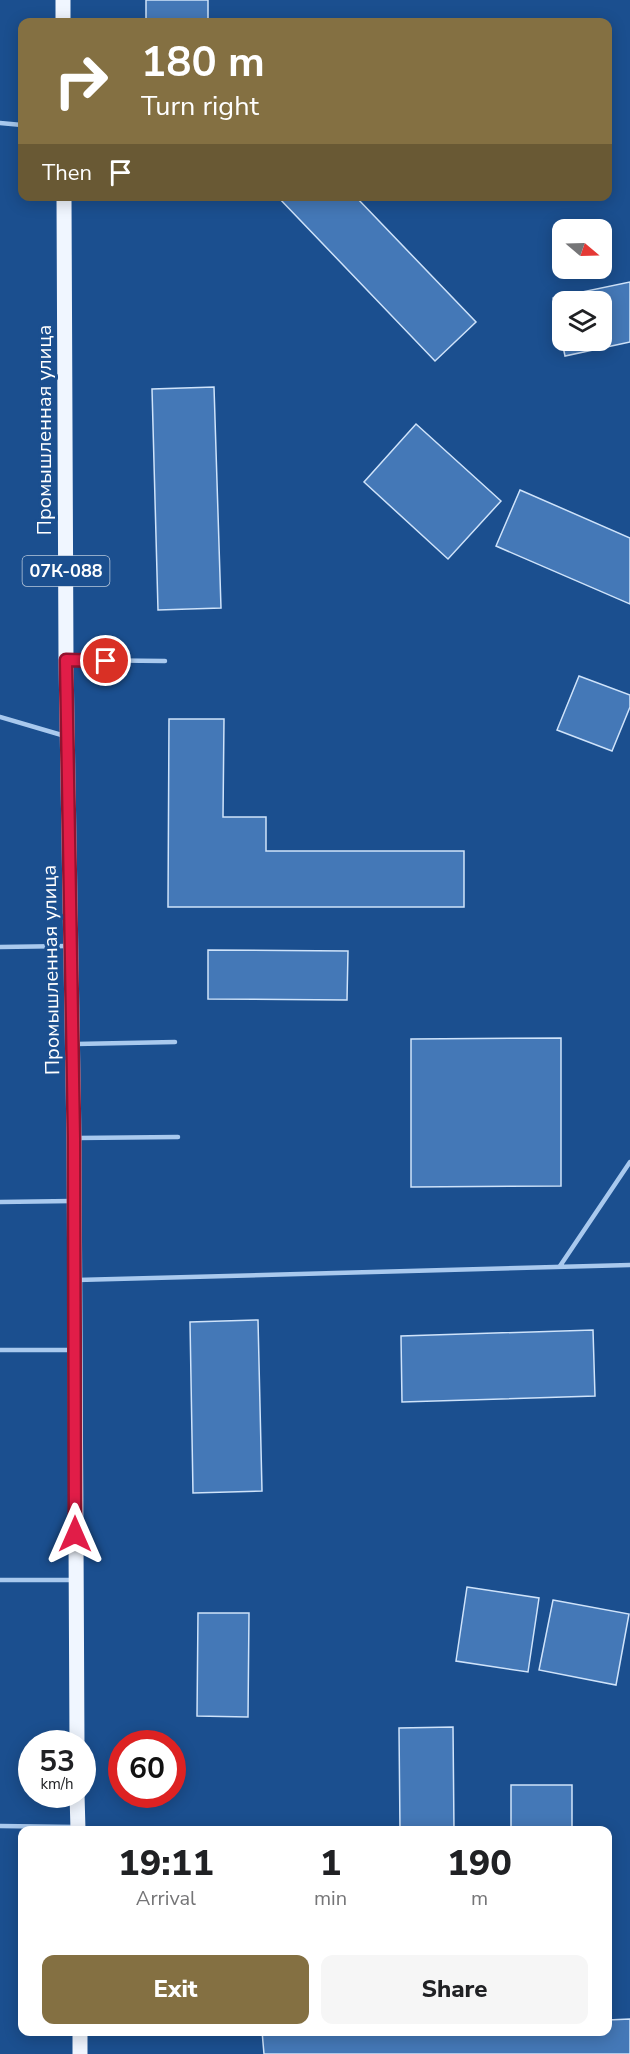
<!DOCTYPE html>
<meta charset="utf-8">
<style>
:root{--surface:#fff;--page:#f6f6f6;--text:#202124;--muted:#757577;--accent:#847042}
body{margin:0;font-family:"Nunito Sans",sans-serif;background:var(--page);color:var(--text);height:100vh;display:flex;flex-direction:column;font-size:22px;white-space:nowrap}
*{box-sizing:border-box;margin:0}
p{font-size:20px;color:var(--muted)}
.icon{flex:none;width:33px;height:33px;fill:none;stroke:currentColor;stroke-width:2;stroke-linecap:round;stroke-linejoin:round}
.map{position:relative;flex:1;overflow:hidden}
.side{position:absolute;left:18px;top:1826px;width:594px;height:210px;display:flex;flex-direction:column;background:var(--surface);border-radius:12px;box-shadow:0 3px 15px #0003}
.side>*{flex:none}
.guide{position:absolute;left:18px;top:18px;width:594px;height:183px;border-radius:12px;box-shadow:0 3px 15px #0003;background:#847042;color:#fff;overflow:hidden}
.needle{width:39px;rotate:109deg}
.fabs{position:absolute;left:552px;top:219px;display:grid;gap:12px}
.fabs a{display:grid;place-items:center;width:60px;height:60px;border-radius:12px;background:var(--surface);box-shadow:0 3px 15px #0003;font-size:30px}
.speed{position:absolute;left:18px;top:1730px;display:flex;gap:12px;font-size:30px;font-weight:700;text-align:center}
.speed>*{display:grid;place-content:center;width:78px;height:78px;border-radius:50%;background:var(--surface);box-shadow:0 3px 15px #0003;line-height:1}
.speed small{font-size:15px;font-weight:400}
.speed .limit{border:9px solid #d22;background:#fff;color:#111}
.pin{position:absolute;display:grid;place-items:center;width:51px;height:51px;color:#fff;margin:-26px;border:3px solid #fff;border-radius:50%;box-shadow:0 2px 6px #0007}
.me{position:absolute;width:66px;margin:-33px;rotate:0deg;stroke-linejoin:round;filter:drop-shadow(0 0 4px #0008)}
.turn{display:flex;align-items:center;gap:21px;height:126px;padding:0 24px;font-size:27px}
.turn .icon{width:78px;height:78px;stroke-width:2.5}
.turn b{display:block;font-size:42px;line-height:51px}
.then{display:flex;align-items:center;height:57px;padding:0 24px;background:#0003;gap:12px;font-size:22px}
.eta{display:flex;justify-content:space-evenly;align-items:center;height:102px;text-align:center}
.eta b{font-size:36px;font-weight:800;line-height:42px}
.button{display:flex;gap:12px;margin-top:auto;padding:12px 24px}
.button a{flex:1;height:69px;border-radius:12px;background:var(--accent);color:#fff;font-size:24px;font-weight:800;line-height:69px;text-align:center}
.button a+a{background:var(--page);color:var(--text)}
.map>svg:first-child{display:block}
.building{fill:#4478b7;stroke:#cfe3fa;stroke-width:1.5;fill-rule:evenodd}
.lines{fill:none;stroke-linecap:round;stroke-linejoin:round}
.service{stroke:#a9c9ee;stroke-width:4.5}
.primary{stroke:#f0f6ff;stroke-width:15}
.route-casing{stroke:#92132f;stroke-width:15}
.route{stroke:#e11d48;stroke-width:10}
.labels{text-anchor:middle;dominant-baseline:central;stroke-width:6;stroke-linejoin:round;paint-order:stroke}
.shield{fill:#1b4f8f;stroke:#bbcadd;stroke-width:1.5}
.shield-label{font-size:18px;font-weight:bold;fill:#fff}
.street-label{font-size:20px;fill:#fff;stroke:#1b4f8f}
</style>
<div class="map">
<svg width="630" height="2054" viewBox="0 0 630 2054">
<rect width="100%" height="100%" fill="#1b4f8f"/>
<path class="building" d="M146 0H208V22H146Z
M277 196H355L476 322 435 361Z
M630 282V342L565 356 553 298ZM562 302H602V340H562Z
M214 387 221 608 158 610 152 389Z
M416 424 501 501 448 559 364 482Z
M520 490 630 538V604L496 546Z
M579 676 630 695V707L612 751 557 730Z
M169 719H224L223 817H266V851H464V907H168Z
M208 950 348 951 347 1000 208 999Z
M561 1038V1186L411 1187V1039Z
M258 1320 262 1491 193 1493 190 1322Z
M593 1330 595 1396 402 1402 401 1336Z
M467 1587 539 1598 528 1672 456 1661Z
M553 1600 629 1614 616 1685 539 1670Z
M198 1613H249L248 1717 197 1716Z
M453 1727 454 1830H400L399 1728Z
M511 1785H572V1830H511Z
M630 2019V2054H264L262 2031H608V2020Z"/>
<g class="lines">
<path class="service" d="M0 123 22 125
M69 660 165 661
M0 717 65 736
M0 947 68 946
M76 1044 175 1042
M77 1138 178 1137
M0 1202 72 1201
M560 1266 630 1162
M77 1280 630 1265
M0 1350H71
M0 1580H73
M0 1826 75 1827"/>
<path class="primary" d="M63 0V22
M64 196 66 660 74 1138 77 1743
M77 1794 78 1830
M80 2031V2054"/>
</g>
<g class="lines">
<g class="route-casing">
<path id="route" d="M75 1534 74 1138 66 660 106 661"/>
</g>
<use href="#route" class="route"/>
</g>
<g class="labels">
<rect class="shield" x="22.5" y="556" width="87" height="30" rx="4.5"/>
<g class="shield-label">
<text x="66" y="571">07К-088</text>
</g>
<g class="street-label">
<text transform="translate(44 430) rotate(-90)">Промышленная улица</text>
<text transform="translate(51 970) rotate(-91)">Промышленная улица</text>
</g>
</g>
</svg>
<div class="fabs">
<a><svg class="needle" viewBox="-14 -14 28 28"><path d="M0-13l5 13h-10z" fill="#e53935"/><path d="M0 13l5-13h-10z" fill="#757577"/></svg></a>
<a><svg class="icon" aria-label="layers" viewBox="0 0 24 24"><path d="M12 4l9 5-9 5-9-5zM3 14l9 5 9-5"/></svg></a>
</div>
<div class="speed"><div>53<small>km/h</small></div><div class="limit">60</div></div>
<div class="pin" style="left:106px;top:661px;background:#d93025"><svg class="icon" aria-label="arrive" viewBox="0 0 24 24"><path d="M6 21V4h12l-3 4 3 4H6"/></svg></div>
<svg class="me" style="left:75px;top:1534px" viewBox="-20 -20 40 40"><path d="M0-17L14 15 0 8-14 15z" fill="#e11d48" stroke="#fff" stroke-width="4"/></svg>
<div class="guide">
<div class="turn"><svg class="icon" aria-label="right" viewBox="0 0 24 24"><path d="M7 20v-9h11M14 6l5 5-5 5"/></svg><div><b>180 m</b>Turn right</div></div>
<div class="then">Then<svg class="icon" aria-label="arrive" viewBox="0 0 24 24"><path d="M6 21V4h12l-3 4 3 4H6"/></svg></div>
</div>
<section class="side">
<div class="eta">
<div><b>19:11</b><p>Arrival</p></div>
<div><b>1</b><p>min</p></div>
<div><b>190</b><p>m</p></div>
</div>
<div class="button"><a>Exit</a><a>Share</a></div>
</section>
</div>
